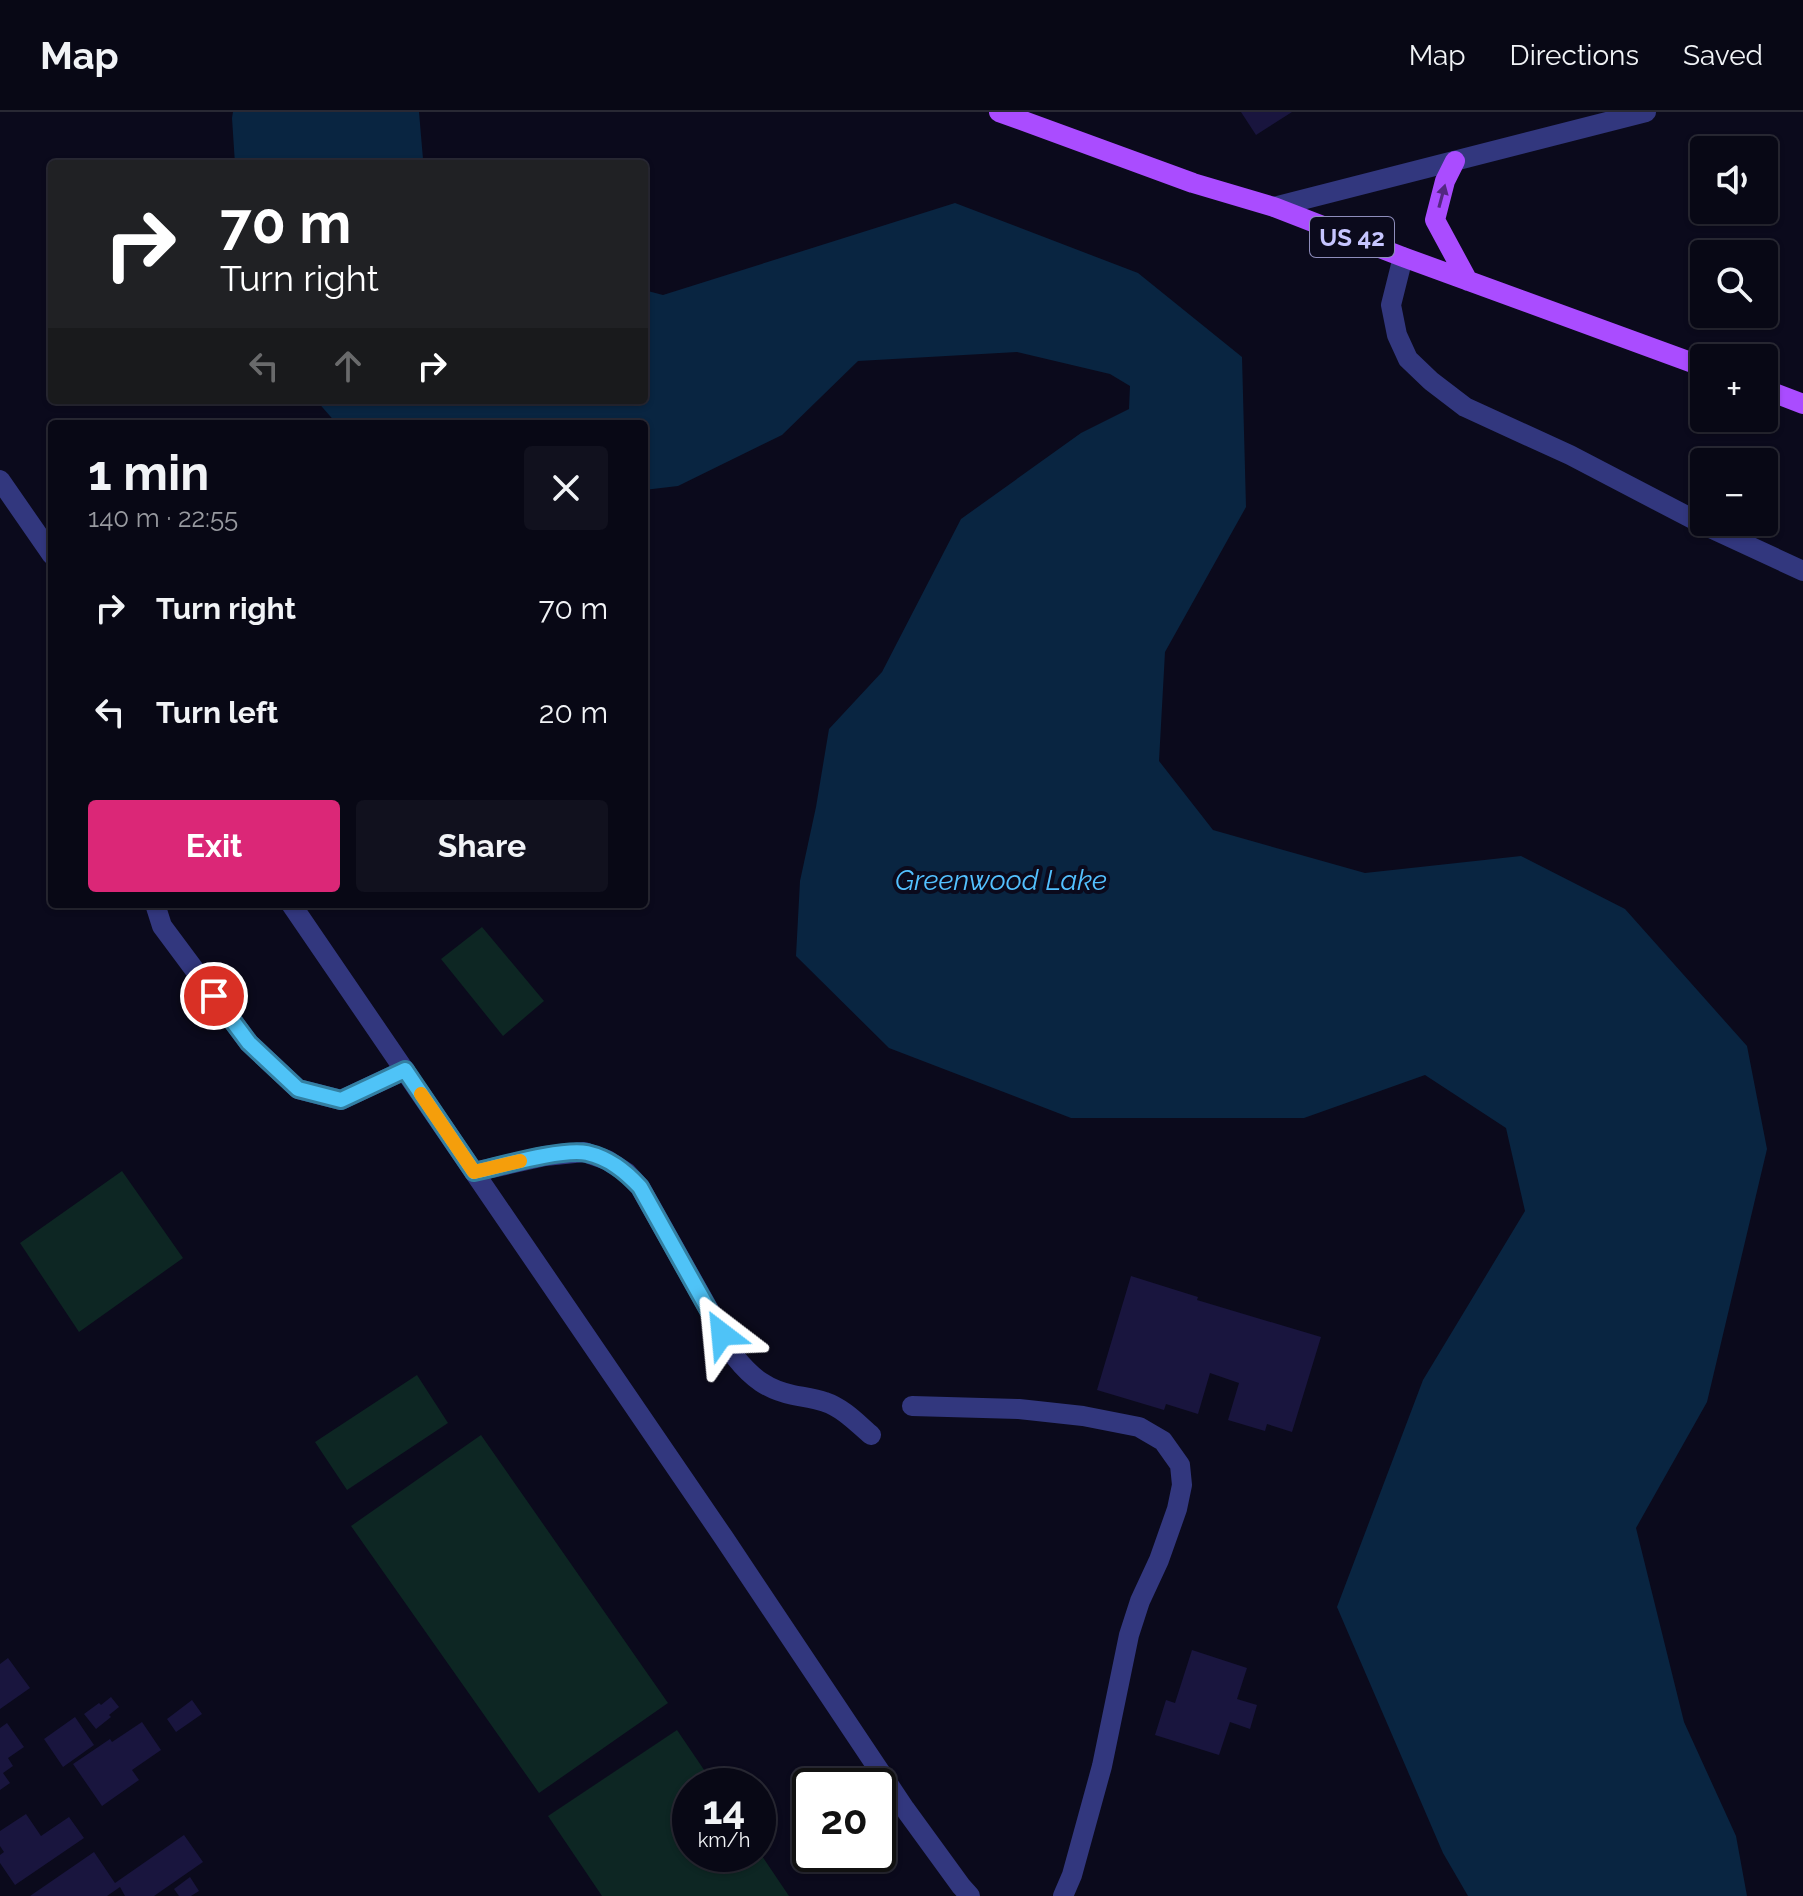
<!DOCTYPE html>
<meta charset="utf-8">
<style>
:root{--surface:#080815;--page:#11111e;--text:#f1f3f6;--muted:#989aa0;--line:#292934;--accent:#db2777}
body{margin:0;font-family:Raleway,sans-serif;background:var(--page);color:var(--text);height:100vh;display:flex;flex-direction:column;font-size:30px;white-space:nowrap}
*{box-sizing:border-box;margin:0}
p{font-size:26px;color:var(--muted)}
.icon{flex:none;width:44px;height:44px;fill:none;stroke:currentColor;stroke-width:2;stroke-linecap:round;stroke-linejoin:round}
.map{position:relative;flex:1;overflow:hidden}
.sheet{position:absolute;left:48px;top:308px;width:600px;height:488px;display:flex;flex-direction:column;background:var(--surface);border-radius:8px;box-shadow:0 2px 6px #0004,0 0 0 2px var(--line)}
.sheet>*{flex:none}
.guide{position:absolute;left:48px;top:48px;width:600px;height:244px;border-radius:8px;box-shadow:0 2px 6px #0004,0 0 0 2px var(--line);background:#202124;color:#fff;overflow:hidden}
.buttons{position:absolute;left:1690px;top:24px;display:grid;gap:16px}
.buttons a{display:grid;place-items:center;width:88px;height:88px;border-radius:8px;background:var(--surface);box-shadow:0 2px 6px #0004,0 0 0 2px var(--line);font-size:40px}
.speed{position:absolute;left:672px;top:1656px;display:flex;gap:16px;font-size:40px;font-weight:700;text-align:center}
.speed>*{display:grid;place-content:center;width:104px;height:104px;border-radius:50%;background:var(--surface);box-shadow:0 2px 6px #0004,0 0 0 2px var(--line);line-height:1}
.speed small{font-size:20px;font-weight:400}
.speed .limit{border:4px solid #111;border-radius:12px;background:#fff;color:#111}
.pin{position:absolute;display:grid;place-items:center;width:68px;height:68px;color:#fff;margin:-34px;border:4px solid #fff;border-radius:50%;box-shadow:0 2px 8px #0007}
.me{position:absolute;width:88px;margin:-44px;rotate:331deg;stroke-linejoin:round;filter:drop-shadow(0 0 6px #0008)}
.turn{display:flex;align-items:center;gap:28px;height:168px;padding:0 40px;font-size:36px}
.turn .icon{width:104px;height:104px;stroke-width:2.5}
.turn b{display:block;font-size:56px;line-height:68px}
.lanes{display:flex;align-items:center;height:76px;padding:0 40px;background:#0003;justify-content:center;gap:40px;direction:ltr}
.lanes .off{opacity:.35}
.round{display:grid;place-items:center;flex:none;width:84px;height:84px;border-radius:8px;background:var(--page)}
.head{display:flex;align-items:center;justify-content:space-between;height:136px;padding:0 40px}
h1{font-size:48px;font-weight:700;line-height:60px}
.primary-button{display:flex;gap:16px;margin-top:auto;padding:16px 40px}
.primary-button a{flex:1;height:92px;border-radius:8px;background:var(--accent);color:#fff;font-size:32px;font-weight:700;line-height:92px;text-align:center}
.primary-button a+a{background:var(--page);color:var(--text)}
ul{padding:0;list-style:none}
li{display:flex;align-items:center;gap:24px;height:104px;padding:0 40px}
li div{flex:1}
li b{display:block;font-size:30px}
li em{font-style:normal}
header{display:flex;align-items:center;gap:48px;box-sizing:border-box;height:112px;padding:0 40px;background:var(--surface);border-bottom:2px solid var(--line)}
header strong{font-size:38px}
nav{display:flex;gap:44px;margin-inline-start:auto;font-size:28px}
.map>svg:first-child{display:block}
.green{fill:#0d2623}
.water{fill:#092541}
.building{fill:#19153e}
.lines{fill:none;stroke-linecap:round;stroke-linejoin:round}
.service{stroke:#32377e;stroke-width:20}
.minor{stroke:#32377e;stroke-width:20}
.tertiary{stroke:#32377e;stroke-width:20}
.primary{stroke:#aa4cff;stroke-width:20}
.oneway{fill:#532882}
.route-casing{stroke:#337fa1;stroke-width:20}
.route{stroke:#4fc3f7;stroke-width:14}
.slow{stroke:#f59e0b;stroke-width:14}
.labels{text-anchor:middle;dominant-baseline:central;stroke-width:8;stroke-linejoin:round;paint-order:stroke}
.shield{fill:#0b0a1c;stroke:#8e8dbb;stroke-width:2}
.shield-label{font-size:24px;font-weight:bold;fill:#c6c5ff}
.water-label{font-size:28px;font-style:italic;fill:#53c1ff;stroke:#0b0a1c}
</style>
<header>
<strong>Map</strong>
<nav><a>Map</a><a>Directions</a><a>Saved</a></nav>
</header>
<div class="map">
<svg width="1803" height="1784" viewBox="0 0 1803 1784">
<rect width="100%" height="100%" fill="#0b0a1c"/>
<path class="green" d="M482 815 544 889 503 924 441 847Z
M122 1059 183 1146 79 1220 20 1131Z
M417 1263 448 1311 347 1378 315 1330Z
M481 1323 668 1591 539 1681 351 1414Z
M677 1618 715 1674H690V1742H758V1738L789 1784H602L548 1704Z"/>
<path class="water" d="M233 0H419L423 47 429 52H235L232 6Z
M955 91 1138 161 1242 245 1246 395 1165 540 1159 649 1213 718 1365 761 1521 744 1625 797 1747 934 1767 1037 1707 1290 1636 1416 1684 1610 1736 1724 1747 1784H1468L1443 1741 1337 1495 1423 1268 1525 1099 1506 1016 1425 963 1304 1006H1071L889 936 796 844 800 769 816 695 829 617 882 560 961 407 1081 321 1129 297 1130 274 1110 262 1017 240 858 249 782 323 678 374 644 378V312H337L316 288H644V178L663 183Z"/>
<path class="building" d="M1241 0H1292L1256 23Z
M1131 1164 1198 1185 1197 1188 1321 1225 1292 1320 1267 1312 1265 1319 1228 1308 1239 1271 1210 1261 1198 1302 1166 1292 1164 1298 1097 1278Z
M1192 1538 1247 1556 1237 1587 1257 1593 1250 1617 1230 1610 1219 1643 1155 1623 1166 1588 1175 1591Z
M8 1546 30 1576 0 1597V1552Z
M111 1585 119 1595 109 1603 111 1605 96 1617 84 1602 99 1591 101 1593Z
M192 1588 202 1602 176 1620 167 1607Z
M75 1605 94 1633 63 1655 44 1627Z
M142 1610 161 1638 132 1658 139 1668 102 1694 73 1652 110 1627 112 1630Z
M7 1611 24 1635 8 1646 13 1654 3 1661 10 1671 0 1678V1616Z
M26 1702 41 1724 69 1705 84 1726 15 1773 0 1751V1743L4 1740 0 1734V1719Z
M184 1723 203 1750 154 1784H125L120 1775 107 1784H30L94 1740 115 1771Z
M190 1765 199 1779 191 1784H179L174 1777Z"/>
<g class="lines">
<path class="service" d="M155 792 162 814 249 931 298 977 341 988 405 958
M474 1060 545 1044 584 1040 607 1048 627 1061 640 1075 736 1246C752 1266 768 1278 793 1283 803 1285 815 1286 825 1290 843 1296 857 1311 871 1323"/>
<path class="minor" d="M1403 145 1391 193 1397 223 1408 247 1431 269 1465 295 1570 343 1708 415 1803 459
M0 368 52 443
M291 792 724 1426 905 1697 961 1774 970 1784
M912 1294 1019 1297 1083 1304 1139 1315 1163 1329 1180 1353 1182 1373 1177 1397 1159 1448 1140 1489 1129 1523 1102 1654 1072 1763 1063 1784"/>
<path class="tertiary" d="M1274 95 1646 0"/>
<path class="primary" d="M999 0 1193 71 1274 95 1403 145 1704 255
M1455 49 1445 69 1435 108 1468 169
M1764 277 1803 292"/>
</g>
<defs><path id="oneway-solid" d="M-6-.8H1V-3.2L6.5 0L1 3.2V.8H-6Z" transform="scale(2)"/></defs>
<use class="oneway" href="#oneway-solid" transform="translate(1442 84) rotate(-75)"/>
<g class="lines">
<g class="route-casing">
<path id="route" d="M214 884 249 931 298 977 341 988 405 958 474 1060C501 1054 562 1036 587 1041 609 1046 625 1059 640 1075L722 1222"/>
</g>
<use href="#route" class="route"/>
<path class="slow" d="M421 982 474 1060 520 1049"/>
</g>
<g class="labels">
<rect class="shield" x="1310" y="105" width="84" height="40" rx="6"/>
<g class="shield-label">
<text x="1352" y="125">US 42</text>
</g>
<g class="water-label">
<text x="1001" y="768">Greenwood Lake</text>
</g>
</g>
</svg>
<div class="buttons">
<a><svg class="icon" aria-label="sound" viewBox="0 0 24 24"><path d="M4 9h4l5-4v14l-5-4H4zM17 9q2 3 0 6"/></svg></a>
<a><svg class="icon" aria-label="search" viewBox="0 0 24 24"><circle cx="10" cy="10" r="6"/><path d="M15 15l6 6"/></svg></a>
<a>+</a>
<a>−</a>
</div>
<div class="speed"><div>14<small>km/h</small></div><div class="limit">20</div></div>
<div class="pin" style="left:214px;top:884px;background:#d93025"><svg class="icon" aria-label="arrive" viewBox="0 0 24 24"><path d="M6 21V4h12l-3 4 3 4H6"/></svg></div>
<svg class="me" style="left:722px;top:1222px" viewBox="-20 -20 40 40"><path d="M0-17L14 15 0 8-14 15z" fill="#4fc3f7" stroke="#fff" stroke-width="4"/></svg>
<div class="guide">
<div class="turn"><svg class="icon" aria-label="right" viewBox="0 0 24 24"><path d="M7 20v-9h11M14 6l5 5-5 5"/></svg><div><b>70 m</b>Turn right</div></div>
<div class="lanes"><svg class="icon off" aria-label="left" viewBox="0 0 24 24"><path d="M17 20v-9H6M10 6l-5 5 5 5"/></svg><svg class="icon off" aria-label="ahead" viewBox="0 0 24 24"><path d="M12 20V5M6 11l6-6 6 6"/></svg><svg class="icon" aria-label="right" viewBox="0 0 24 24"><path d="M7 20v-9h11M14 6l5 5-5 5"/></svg></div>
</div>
<section class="sheet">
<div class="head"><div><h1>1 min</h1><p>140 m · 22:55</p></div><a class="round"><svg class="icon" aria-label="close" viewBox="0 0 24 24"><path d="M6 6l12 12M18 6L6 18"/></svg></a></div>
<ul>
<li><svg class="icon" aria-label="right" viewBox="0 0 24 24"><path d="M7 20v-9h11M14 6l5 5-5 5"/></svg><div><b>Turn right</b></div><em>70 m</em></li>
<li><svg class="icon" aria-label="left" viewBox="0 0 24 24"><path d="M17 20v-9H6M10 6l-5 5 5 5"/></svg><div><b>Turn left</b></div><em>20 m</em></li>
</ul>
<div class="primary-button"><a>Exit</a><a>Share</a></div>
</section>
</div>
